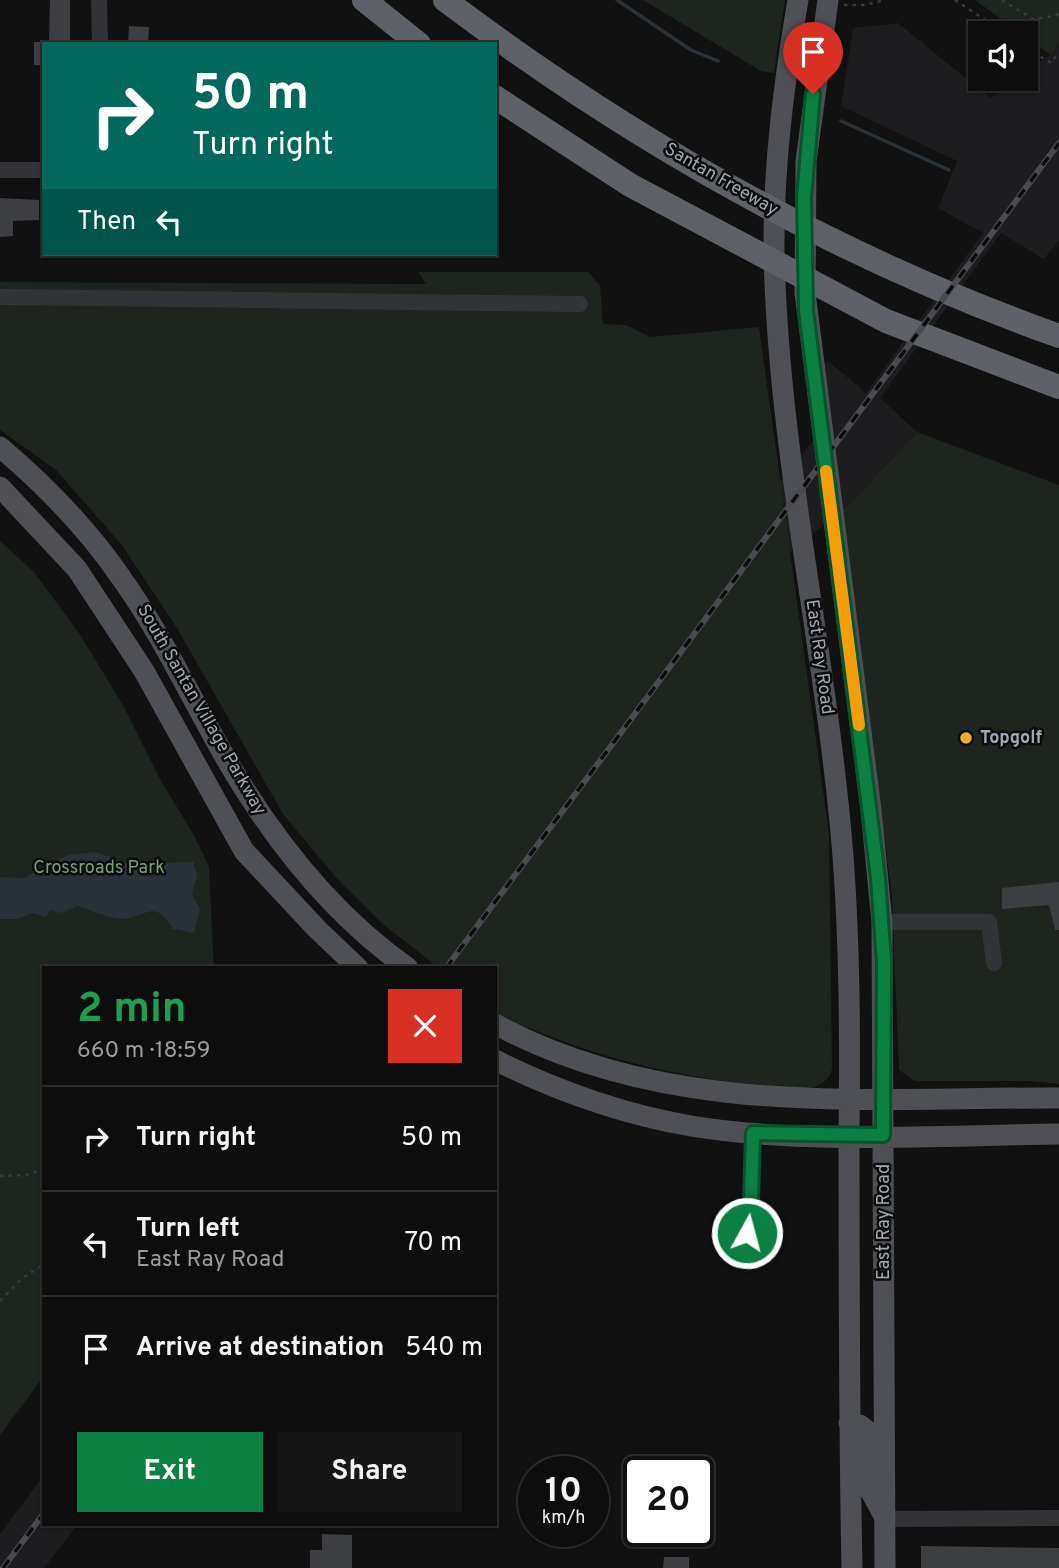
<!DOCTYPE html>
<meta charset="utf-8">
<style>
:root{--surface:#0d0d0e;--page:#161617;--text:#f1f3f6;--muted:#9a9c9e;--line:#2d2d2e;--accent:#0b8043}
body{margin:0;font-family:Overpass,sans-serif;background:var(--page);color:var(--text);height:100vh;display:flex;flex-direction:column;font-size:26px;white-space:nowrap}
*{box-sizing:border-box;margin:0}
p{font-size:23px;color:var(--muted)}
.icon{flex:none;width:38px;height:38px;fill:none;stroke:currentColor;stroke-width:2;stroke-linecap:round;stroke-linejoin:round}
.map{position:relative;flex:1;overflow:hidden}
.drawer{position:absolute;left:42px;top:966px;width:455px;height:560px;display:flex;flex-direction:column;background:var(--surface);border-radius:0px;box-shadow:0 2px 5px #0004,0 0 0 2px var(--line)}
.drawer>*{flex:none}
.hud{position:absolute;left:42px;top:42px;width:455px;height:214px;border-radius:0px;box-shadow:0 2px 5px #0004,0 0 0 2px var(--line);background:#00695c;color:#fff;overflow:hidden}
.buttons{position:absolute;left:968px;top:21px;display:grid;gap:14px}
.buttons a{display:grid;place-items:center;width:70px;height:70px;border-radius:0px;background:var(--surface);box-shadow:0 2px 5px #0004,0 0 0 2px var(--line);font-size:35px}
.speed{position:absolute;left:518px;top:1456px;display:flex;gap:14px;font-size:35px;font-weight:700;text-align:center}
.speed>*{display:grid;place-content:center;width:91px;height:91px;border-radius:50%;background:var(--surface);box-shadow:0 2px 5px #0004,0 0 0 2px var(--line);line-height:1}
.speed small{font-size:18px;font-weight:400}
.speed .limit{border:4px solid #111;border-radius:10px;background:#fff;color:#111}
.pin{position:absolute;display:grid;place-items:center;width:60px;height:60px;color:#fff;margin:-72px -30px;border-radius:50% 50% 50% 0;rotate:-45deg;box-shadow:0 0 7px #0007}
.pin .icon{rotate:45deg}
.me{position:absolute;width:77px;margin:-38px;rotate:7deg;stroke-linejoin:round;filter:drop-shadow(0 0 5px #0008)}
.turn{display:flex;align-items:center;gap:24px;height:147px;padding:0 35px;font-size:32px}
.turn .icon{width:91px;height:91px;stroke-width:2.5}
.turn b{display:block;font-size:49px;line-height:60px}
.then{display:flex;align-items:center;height:66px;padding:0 35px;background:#0003;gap:14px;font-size:26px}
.round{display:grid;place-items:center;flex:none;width:74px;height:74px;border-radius:0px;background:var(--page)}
.headline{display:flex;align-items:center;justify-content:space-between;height:119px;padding:0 35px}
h1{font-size:42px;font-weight:700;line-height:52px;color:#1e9e55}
.primary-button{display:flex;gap:14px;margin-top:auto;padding:14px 35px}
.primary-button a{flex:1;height:80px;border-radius:0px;background:var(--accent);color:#fff;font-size:28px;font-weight:700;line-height:80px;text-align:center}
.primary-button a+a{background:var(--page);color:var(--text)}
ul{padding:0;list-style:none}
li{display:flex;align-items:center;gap:21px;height:105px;padding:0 35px;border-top:2px solid var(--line)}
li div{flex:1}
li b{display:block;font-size:26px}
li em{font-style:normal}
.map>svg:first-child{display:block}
.built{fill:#1d1d1f}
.green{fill:#1d251e}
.water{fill:#293238}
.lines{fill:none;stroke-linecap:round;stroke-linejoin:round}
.stream{stroke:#293238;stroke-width:3.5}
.building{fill:#3d3e42}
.path{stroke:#383a3e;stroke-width:2.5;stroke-dasharray:3.5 5;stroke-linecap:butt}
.minor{stroke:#323337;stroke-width:16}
.major{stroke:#4e5056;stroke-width:21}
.highway{stroke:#5e6168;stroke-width:24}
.rail-casing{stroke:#494b50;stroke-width:6}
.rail{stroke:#0c0c0d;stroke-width:3.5;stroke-dasharray:10;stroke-linecap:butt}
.route-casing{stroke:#07532c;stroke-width:18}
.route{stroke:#0b8043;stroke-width:12}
.slow{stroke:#f59e0b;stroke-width:12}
.poi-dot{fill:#f3ab28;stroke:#0c0c0d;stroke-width:2.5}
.labels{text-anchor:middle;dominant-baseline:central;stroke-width:5;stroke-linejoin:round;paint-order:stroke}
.street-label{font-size:18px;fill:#a2a8b3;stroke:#0c0c0d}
.poi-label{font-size:18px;font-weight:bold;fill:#a2a8b3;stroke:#0c0c0d;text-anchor:start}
.park-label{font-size:18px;fill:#789f7a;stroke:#0c0c0d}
</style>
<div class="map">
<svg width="1059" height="1568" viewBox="0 0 1059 1568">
<rect width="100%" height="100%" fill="#111112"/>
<path class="built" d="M898 23 990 98 1017 79H1026V73L1050 55 1059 43V240L1044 259 1001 233 880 398 917 432 843 511 794 548 473 968H438L422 954 781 479 829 422 823 363 829 362 866 393 983 233 938 208 957 161 841 106 853 28Z
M44 1475V1524H78L44 1568H0V1534Z"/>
<path class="green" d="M643 0H785L774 73 761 71Z
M975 0H1059V43L1051 55 1026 37V33H1021Z
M418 272H588L600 285 603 324 626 325 650 337 759 327 829 834 832 1069C824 1098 785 1086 762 1085 668 1077 581 1053 495 1013V968H439L384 925 339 881 283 814 177 628 121 544 56 470 0 430V282L426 284Z
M917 432 1059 485V1084L1032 1081H915L899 1070 892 897 843 511Z
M0 541 34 572 79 633 123 705 161 781 194 835 209 867 214 968H44V1376L0 1435Z"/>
<path class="water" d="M96 852 130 864 193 862 197 875 192 894 200 909 194 933 173 929C153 893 142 924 115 918 101 916 91 909 77 906L62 913 51 910 45 917 33 913 17 919H0V877L24 878 68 855Z"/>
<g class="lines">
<path class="stream" d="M617 0 691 50 718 61
M841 121 949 170"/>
</g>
<path class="building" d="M50 0H70V44H49Z
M129 26 149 27 148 44H128Z
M34 42H44V65H34Z
M0 198 39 200V220L13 221V236L0 237Z
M1059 882V930H1055L1049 905 1002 909V888Z
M322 1534 352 1535V1568H310V1550H322Z
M921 1546 1059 1548V1568H921Z
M664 1557H689V1568H663Z"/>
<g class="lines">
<path class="path" d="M955 0 1005 33
M1002 0 1033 19 1056 16 1059 12
M844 5H865L884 0
M1026 48 1051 63 1059 52
M0 1176 26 1175 44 1169
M0 1301 21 1279 44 1264"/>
<path class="minor" d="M99 0 100 44
M0 170H44
M0 297 580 304
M882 922H989L994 963
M733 1254 747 1233 751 1201 753 1133
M885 1519 1059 1518"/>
<path class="major" d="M798 0C784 83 773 167 774 252 778 455 827 654 843 856 850 948 850 1041 849 1133 849 1278 849 1423 852 1568
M828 0 806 161 805 293 871 810 882 922 885 1568
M0 447C46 486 88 529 122 579 162 635 191 698 225 757 272 838 331 914 408 968
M0 487 77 569 144 671 244 851 317 929 358 968
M495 1024C670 1119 868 1097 1059 1098
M495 1060C557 1091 622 1114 691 1126 805 1145 943 1135 1059 1134
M849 1423 860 1425 869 1432 870 1490 883 1514"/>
<path class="highway" d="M364 0 419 44
M445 0C633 142 837 257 1059 336
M495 97 630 185 886 321 1059 387"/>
<g class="rail-casing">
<path id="rail" d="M446 968 1059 143
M3 1568 44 1513"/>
</g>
<use href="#rail" class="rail"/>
</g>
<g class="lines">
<g class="route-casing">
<path id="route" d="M747 1233 751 1200 753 1133 883 1135 884 963 878 878 806 311 804 197 813 94"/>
</g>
<use href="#route" class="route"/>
<path class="slow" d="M826 471 859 725"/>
</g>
<circle class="poi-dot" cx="966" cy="738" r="7"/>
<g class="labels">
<g class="street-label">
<text transform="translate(721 180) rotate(30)">Santan Freeway</text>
<text transform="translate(819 657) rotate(82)">East Ray Road</text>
<text transform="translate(201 710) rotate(60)">South Santan Village Parkway</text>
<text transform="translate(884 1222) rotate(-90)">East Ray Road</text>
</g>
<g class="poi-label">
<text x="980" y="738">Topgolf</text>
</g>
<g class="park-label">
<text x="99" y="868">Crossroads Park</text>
</g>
</g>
</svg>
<div class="buttons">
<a><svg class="icon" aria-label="sound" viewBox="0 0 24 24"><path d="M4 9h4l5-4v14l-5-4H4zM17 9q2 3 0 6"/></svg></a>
</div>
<div class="speed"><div>10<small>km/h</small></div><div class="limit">20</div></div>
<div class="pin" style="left:813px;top:94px;background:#d93025"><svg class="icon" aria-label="arrive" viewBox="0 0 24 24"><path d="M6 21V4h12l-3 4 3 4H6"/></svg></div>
<svg class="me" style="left:747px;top:1233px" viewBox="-20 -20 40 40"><circle r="17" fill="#0b8043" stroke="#fff" stroke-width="3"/><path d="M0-11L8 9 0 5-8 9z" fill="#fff"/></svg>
<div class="hud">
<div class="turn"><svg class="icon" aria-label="right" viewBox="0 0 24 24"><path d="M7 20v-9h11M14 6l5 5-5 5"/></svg><div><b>50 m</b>Turn right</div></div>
<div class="then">Then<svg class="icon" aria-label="left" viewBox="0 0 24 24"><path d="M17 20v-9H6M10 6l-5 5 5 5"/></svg></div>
</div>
<section class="drawer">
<div class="headline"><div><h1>2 min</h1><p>660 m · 18:59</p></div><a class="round" style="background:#d93025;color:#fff"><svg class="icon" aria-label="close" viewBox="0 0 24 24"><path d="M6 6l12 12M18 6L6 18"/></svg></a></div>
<ul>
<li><svg class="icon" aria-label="right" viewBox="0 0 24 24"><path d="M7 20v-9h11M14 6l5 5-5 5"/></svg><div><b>Turn right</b></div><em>50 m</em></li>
<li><svg class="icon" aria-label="left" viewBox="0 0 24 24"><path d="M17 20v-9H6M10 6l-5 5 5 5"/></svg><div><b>Turn left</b><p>East Ray Road</p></div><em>70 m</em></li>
<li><svg class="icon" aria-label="arrive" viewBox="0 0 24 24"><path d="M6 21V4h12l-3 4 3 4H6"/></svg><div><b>Arrive at destination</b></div><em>540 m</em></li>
</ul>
<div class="primary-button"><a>Exit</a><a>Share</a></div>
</section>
</div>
